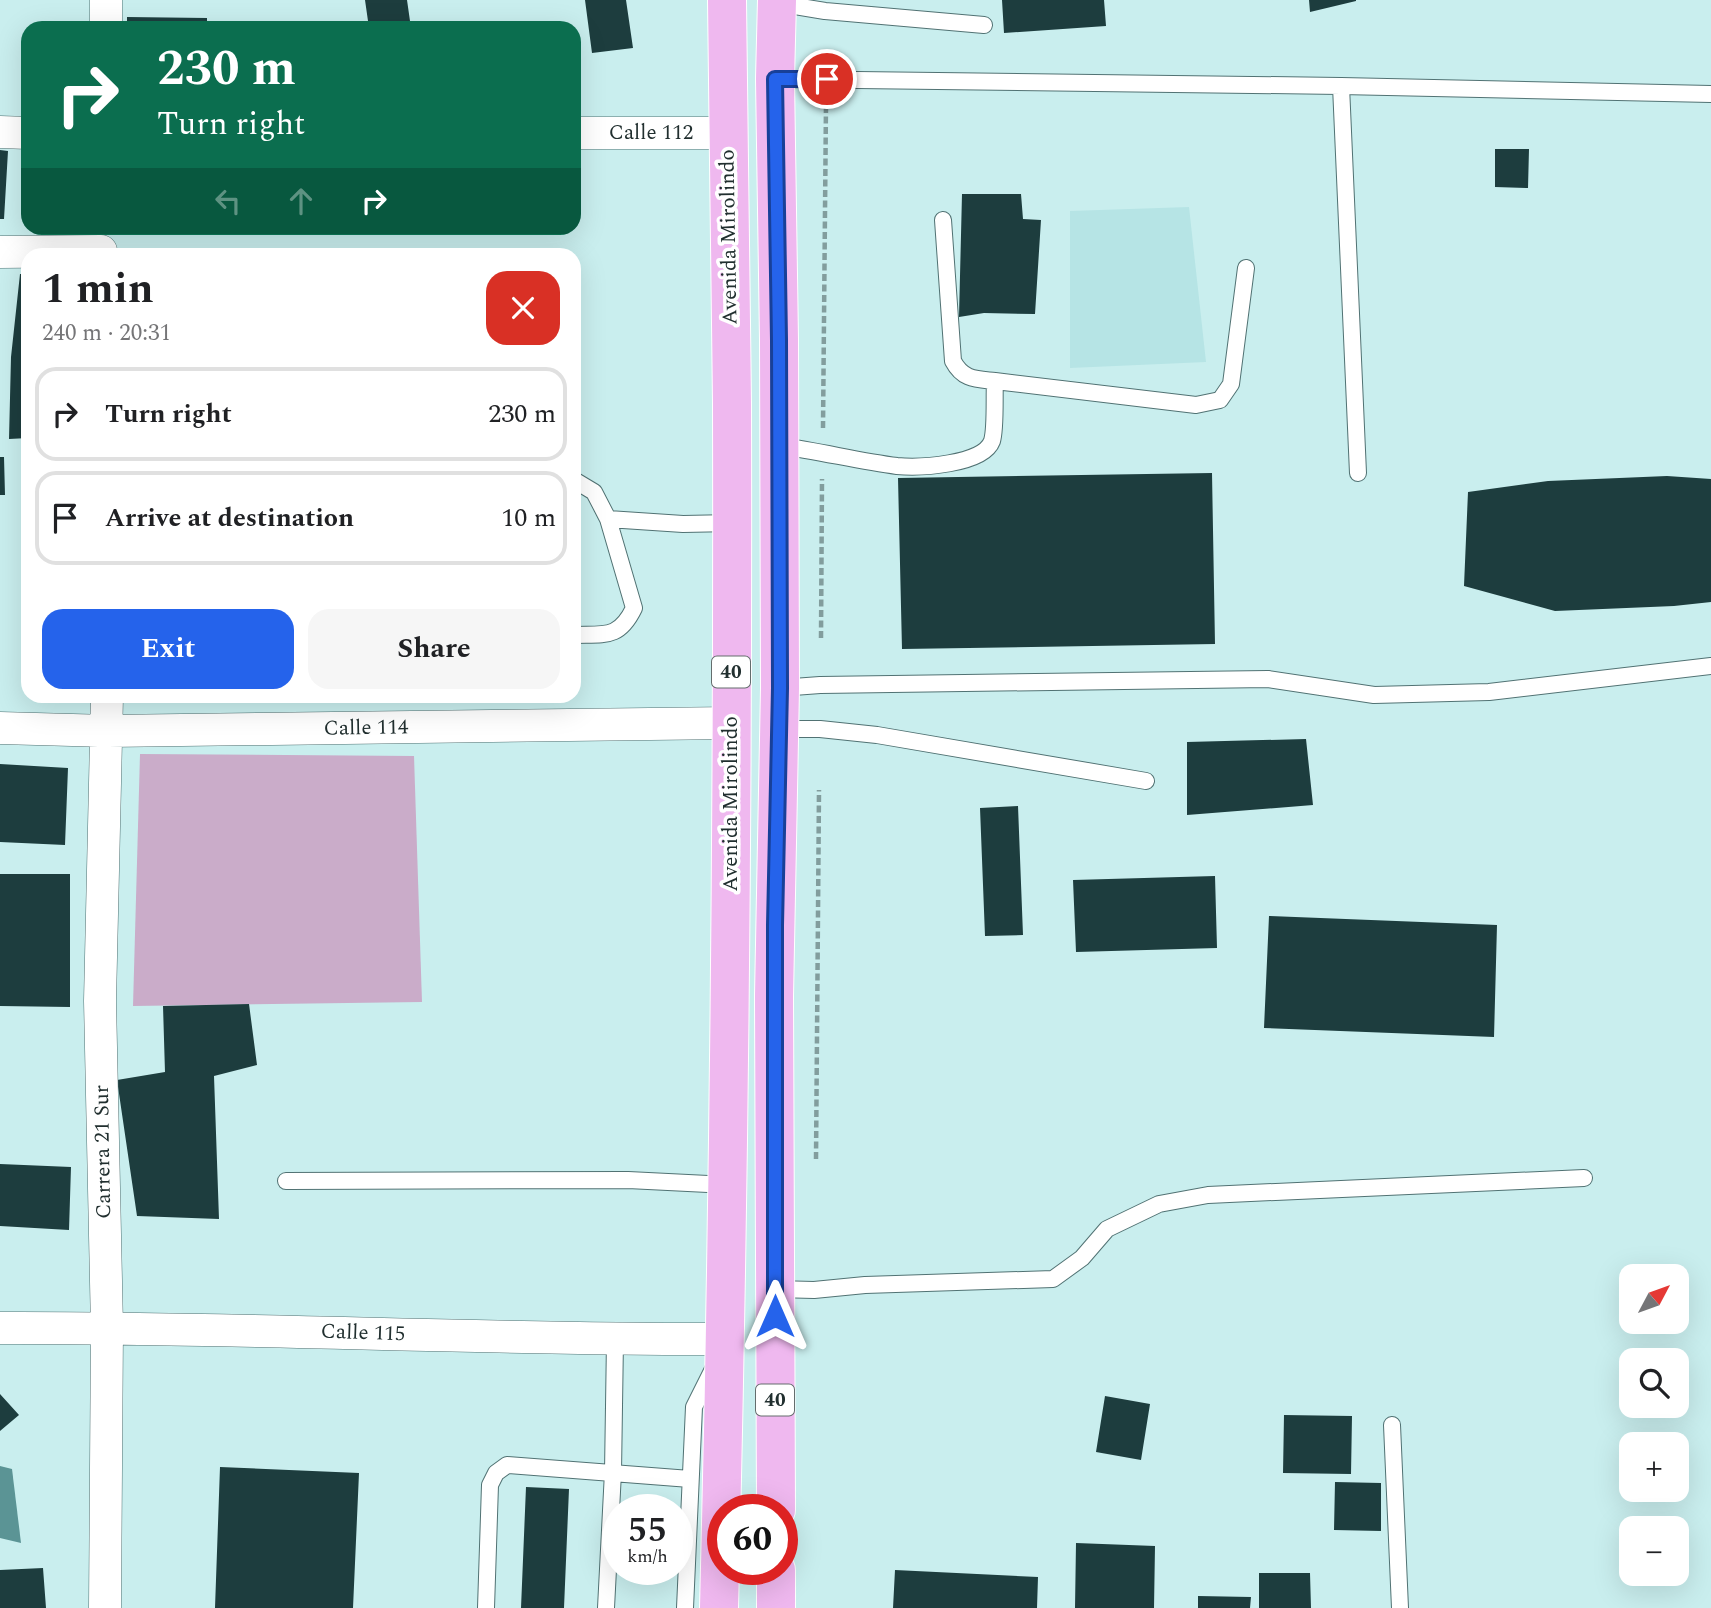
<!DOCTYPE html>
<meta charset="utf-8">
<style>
:root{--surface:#fff;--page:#f6f6f6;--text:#202124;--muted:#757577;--line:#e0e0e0;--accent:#2563eb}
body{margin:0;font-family:Spectral,serif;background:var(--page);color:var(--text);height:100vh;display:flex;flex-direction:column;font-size:26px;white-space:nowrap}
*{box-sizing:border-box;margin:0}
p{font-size:23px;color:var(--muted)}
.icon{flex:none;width:38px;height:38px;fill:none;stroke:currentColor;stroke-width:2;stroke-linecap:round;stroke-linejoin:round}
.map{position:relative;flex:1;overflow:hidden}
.details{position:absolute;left:21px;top:248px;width:560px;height:455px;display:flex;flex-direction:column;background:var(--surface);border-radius:21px;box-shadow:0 7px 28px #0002}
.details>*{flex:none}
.hud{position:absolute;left:21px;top:21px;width:560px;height:214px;border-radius:21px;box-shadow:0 7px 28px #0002;background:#0b6e4f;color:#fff;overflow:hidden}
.needle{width:46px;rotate:49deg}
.tools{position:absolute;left:1619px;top:1264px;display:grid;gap:14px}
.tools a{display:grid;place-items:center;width:70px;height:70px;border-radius:14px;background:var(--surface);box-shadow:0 7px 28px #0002;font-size:35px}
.speed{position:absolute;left:602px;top:1494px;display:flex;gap:14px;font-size:35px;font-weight:700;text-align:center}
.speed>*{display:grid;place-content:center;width:91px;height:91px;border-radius:50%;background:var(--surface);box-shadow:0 7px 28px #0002;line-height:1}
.speed small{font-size:18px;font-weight:400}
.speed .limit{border:10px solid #d22;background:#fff;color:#111}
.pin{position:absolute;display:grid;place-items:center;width:60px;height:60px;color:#fff;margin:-30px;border:4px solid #fff;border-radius:50%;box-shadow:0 2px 7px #0007}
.me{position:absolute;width:77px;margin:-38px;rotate:0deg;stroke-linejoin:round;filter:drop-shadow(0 0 5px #0008)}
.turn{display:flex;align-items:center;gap:24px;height:147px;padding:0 21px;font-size:32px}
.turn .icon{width:91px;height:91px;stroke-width:2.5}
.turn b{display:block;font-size:49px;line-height:60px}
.lanes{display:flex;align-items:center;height:66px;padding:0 21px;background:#0003;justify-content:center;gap:35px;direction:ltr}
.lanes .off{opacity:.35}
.round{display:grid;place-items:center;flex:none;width:74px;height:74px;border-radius:21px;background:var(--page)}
.head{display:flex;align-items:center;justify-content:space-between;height:119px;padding:0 21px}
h1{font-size:42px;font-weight:700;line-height:52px}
.button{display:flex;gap:14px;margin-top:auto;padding:14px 21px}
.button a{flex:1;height:80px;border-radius:21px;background:var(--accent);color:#fff;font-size:28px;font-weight:700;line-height:80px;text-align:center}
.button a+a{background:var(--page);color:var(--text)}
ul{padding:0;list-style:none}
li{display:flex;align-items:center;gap:21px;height:94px;margin:0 14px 10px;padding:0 7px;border:4px solid var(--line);border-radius:21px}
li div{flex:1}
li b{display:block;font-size:26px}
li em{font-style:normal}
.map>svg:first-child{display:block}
.built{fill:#b6e4e5}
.green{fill:#caacc9}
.water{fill:#5b9495}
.building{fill:#1d3d3e}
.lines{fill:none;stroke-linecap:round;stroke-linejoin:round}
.service-casing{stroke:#517273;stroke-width:18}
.minor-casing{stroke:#517273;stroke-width:33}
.primary-casing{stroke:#fff;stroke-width:40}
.path{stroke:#829d9d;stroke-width:4.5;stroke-dasharray:7 3.5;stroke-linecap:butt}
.service{stroke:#fff;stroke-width:16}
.minor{stroke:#fff;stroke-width:32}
.primary{stroke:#efb8ef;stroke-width:38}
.route-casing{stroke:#184099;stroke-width:18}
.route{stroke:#2563eb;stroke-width:12}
.labels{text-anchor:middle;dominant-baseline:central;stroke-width:7;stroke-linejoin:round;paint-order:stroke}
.shield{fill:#fff;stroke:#646d6d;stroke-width:2}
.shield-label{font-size:19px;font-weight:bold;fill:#212f2f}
.street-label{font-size:21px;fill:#212f2f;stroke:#fff}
</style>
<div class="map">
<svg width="1711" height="1608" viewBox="0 0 1711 1608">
<rect width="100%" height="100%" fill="#c9eeee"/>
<path class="built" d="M1189 207 1206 362 1070 368V211Z"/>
<path class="green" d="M140 754 414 756 422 1002 133 1006Z"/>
<path class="water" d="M0 1466 12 1469 21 1543 0 1538Z"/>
<path class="building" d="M365 0H407L411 28H369Z
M585 0H626L633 48 592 53Z
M1002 0H1104L1106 26 1004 33Z
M1309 0H1356V1L1310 12Z
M127 17 207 18V28H127Z
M1495 149H1529L1528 188 1495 187Z
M0 150 8 151 4 219H0Z
M962 194H1021L1023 219 1041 220 1035 314 984 313 959 317Z
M20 274H28V438L9 439 11 357Z
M0 457H4L5 495H0Z
M1212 473 1215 644 902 649 898 478Z
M1667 476 1711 479V602L1674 606 1555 611 1464 586 1468 492 1548 481Z
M1306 739 1313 805 1187 815V742Z
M0 764 68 768 65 845 0 842Z
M1018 806 1023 935 985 936 980 808Z
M0 874H70V1007L0 1006Z
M1215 876 1217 948 1076 952 1073 880Z
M1269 916 1497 925 1494 1037 1264 1028Z
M249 1004 257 1065 214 1076 219 1219 137 1216 117 1080 165 1072 163 1006Z
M0 1164 71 1167 69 1230 0 1226Z
M0 1394 19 1415 0 1431Z
M1105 1396 1150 1404 1141 1460 1096 1452Z
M1284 1415 1352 1416 1351 1474 1283 1473Z
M220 1467 359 1473 353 1608H215Z
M1335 1482 1381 1483V1531L1334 1530Z
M526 1487 569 1489 564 1608H521Z
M1076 1543 1155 1546 1154 1608H1075Z
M43 1568 46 1608H0V1570Z
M895 1570 1038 1577 1037 1608H893Z
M1259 1573H1310L1311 1608H1259Z
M1198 1596 1251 1597 1250 1608H1198Z"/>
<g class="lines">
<g class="service-casing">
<path id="service" d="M777 3 825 11 984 25
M776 79 1341 86 1711 94
M1341 86 1358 473
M995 381 1196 405 1220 400 1231 384 1246 268
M780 446C819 451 858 461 897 466 919 468 983 465 992 441 996 428 994 396 995 381 976 379 963 380 953 361L943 220
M574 480 594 492 608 519 683 524 732 523
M574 635C605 634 619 639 634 608L608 519
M780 688 820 685 1268 679 1374 695 1489 692 1711 666
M779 729H820L877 735 1146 781
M286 1181 628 1180 728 1185
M775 1289 814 1290 865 1285 1053 1279 1082 1258 1107 1229 1159 1204 1208 1195 1584 1178
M1392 1425 1400 1608
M486 1608 490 1485 496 1473 507 1465 690 1479
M606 1608 613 1472 615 1340
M685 1608 694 1407 713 1369"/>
</g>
<g class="minor-casing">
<path id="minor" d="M106 28V0
M0 132 28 133
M574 133H728
M0 252 101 251
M0 728 108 731 731 723
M0 1328C242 1327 484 1340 725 1339
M105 1608 107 1328 100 1001 107 696"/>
</g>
<g class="primary-casing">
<path id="primary" d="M776 1510 774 996 780 688 779 340 775 79 777 0
M776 1570V1608
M719 1608C729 1207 733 805 732 404 731 269 728 135 727 0"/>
</g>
<path class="path" d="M823 428 826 104
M821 638 822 479
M816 1159 819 790"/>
<use href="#service" class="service"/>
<use href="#minor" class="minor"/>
<use href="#primary" class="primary"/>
</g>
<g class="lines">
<g class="route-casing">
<path id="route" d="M775 1316V925L780 688 779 340 775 79H827"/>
</g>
<use href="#route" class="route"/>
</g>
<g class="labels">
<g class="shield">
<rect x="712" y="656.5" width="38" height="31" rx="5"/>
<rect x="756" y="1384.5" width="38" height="31" rx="5"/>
</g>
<g class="shield-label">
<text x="731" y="672">40</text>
<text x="775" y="1400">40</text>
</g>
<g class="street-label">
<text x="651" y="133">Calle 112</text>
<text transform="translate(729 237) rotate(-91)">Avenida Mirolindo</text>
<text transform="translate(366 728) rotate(-1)">Calle 114</text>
<text transform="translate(731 804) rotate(-90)">Avenida Mirolindo</text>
<text transform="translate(103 1152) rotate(-91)">Carrera 21 Sur</text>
<text transform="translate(363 1333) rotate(2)">Calle 115</text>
</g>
</g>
</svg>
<div class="tools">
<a><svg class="needle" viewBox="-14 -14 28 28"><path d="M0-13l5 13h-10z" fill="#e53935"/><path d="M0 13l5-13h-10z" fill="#757577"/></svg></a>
<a><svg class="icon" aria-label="search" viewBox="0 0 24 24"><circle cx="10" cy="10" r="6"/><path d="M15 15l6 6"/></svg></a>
<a>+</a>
<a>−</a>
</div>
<div class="speed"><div>55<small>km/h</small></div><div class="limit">60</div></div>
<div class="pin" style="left:827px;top:79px;background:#d93025"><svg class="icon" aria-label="arrive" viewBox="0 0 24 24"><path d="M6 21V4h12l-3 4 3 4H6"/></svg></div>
<svg class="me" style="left:775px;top:1316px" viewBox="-20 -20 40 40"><path d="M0-17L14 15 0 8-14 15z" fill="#2563eb" stroke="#fff" stroke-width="4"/></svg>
<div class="hud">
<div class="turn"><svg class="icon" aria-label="right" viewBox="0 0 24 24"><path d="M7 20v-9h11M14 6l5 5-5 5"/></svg><div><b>230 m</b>Turn right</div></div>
<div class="lanes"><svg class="icon off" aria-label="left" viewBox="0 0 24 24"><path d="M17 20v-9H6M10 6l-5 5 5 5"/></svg><svg class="icon off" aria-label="ahead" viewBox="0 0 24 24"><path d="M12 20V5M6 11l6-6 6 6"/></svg><svg class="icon" aria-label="right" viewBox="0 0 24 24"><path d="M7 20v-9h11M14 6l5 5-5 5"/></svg></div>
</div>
<section class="details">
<div class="head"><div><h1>1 min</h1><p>240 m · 20:31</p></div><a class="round" style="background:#d93025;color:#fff"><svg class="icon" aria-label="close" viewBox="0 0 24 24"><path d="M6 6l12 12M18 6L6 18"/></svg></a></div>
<ul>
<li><svg class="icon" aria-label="right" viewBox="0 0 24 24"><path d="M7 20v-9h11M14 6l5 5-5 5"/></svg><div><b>Turn right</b></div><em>230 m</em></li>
<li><svg class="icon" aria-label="arrive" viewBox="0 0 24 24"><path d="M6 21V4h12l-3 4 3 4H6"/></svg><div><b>Arrive at destination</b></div><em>10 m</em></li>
</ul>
<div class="button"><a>Exit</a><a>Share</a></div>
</section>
</div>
